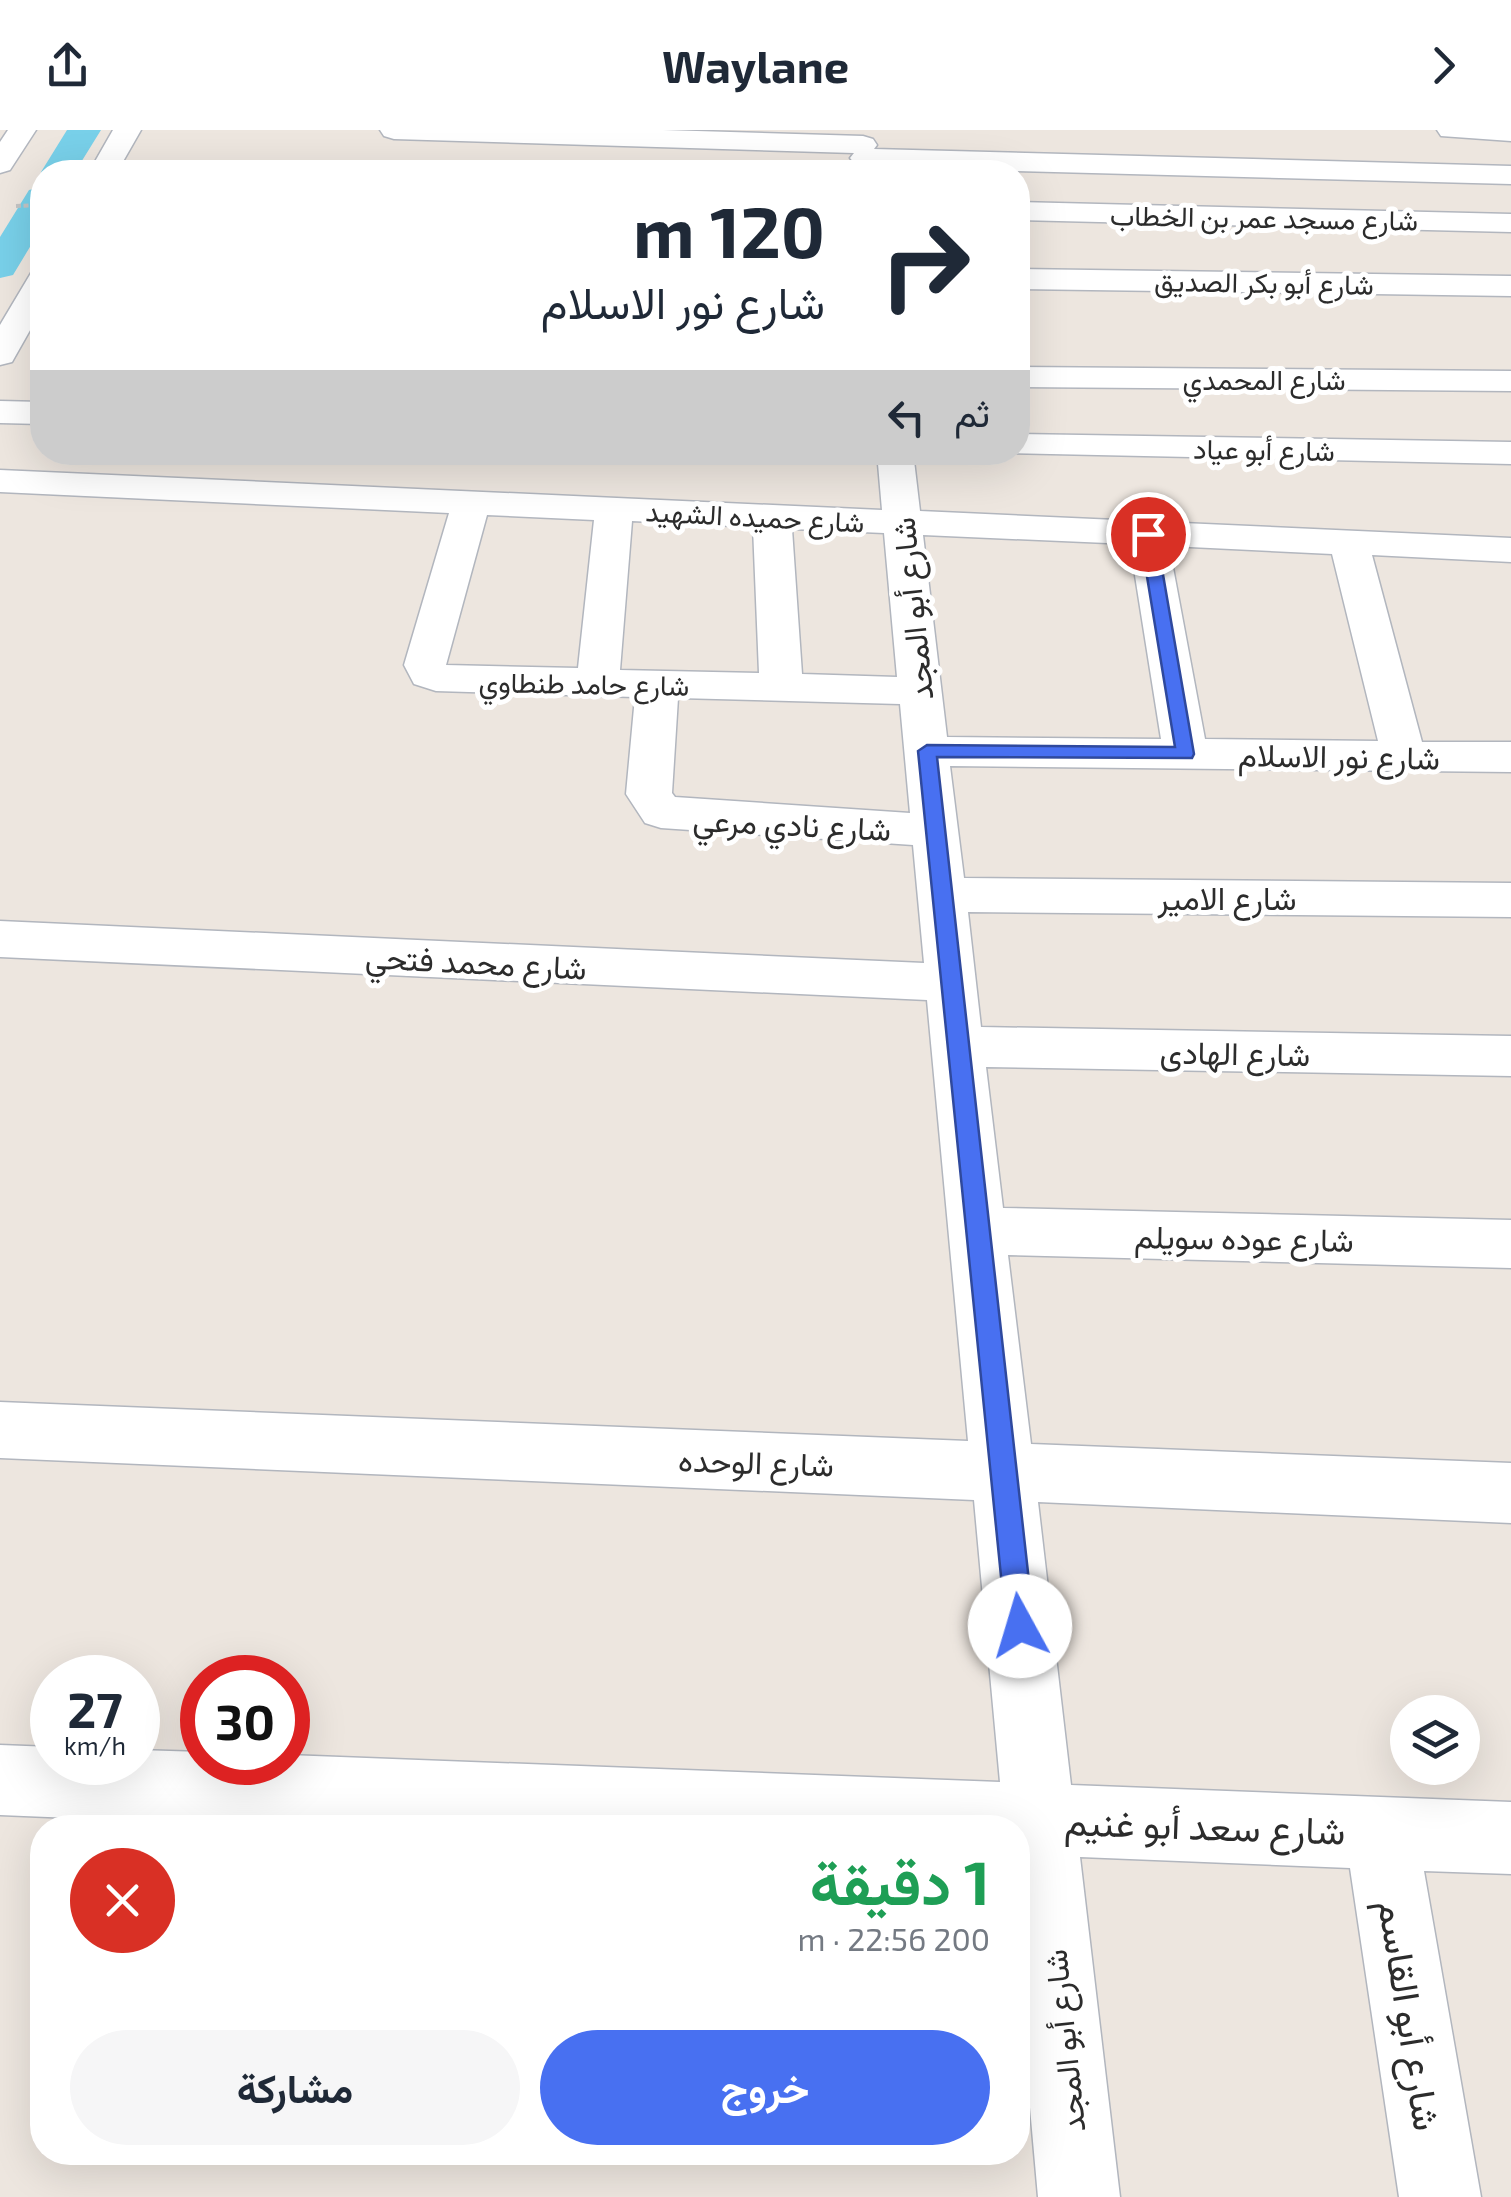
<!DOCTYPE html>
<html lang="ar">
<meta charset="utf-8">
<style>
:root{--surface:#fff;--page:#f6f6f7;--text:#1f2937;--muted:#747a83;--accent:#4870f1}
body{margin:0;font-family:"Exo 2",Vazirmatn,sans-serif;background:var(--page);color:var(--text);direction:rtl;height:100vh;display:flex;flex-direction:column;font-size:38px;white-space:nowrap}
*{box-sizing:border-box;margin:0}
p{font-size:32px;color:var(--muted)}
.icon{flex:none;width:55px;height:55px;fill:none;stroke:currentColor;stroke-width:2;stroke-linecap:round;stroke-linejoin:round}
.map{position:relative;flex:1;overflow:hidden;direction:ltr}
.details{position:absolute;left:30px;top:1685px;width:1000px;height:350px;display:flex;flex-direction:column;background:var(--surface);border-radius:40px;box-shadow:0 10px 40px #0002;direction:rtl}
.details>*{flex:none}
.banner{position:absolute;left:30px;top:30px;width:1000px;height:305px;border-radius:40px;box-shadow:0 10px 40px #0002;direction:rtl;background:#fff;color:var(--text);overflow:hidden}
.fabs{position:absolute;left:1390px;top:1565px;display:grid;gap:20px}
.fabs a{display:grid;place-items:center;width:90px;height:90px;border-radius:50%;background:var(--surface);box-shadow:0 10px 40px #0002;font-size:50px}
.speed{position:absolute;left:30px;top:1525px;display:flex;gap:20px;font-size:50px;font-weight:700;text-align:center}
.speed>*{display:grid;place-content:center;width:130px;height:130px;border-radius:50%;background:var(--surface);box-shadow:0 10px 40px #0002;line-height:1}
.speed small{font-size:25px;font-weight:400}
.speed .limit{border:15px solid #d22;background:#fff;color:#111}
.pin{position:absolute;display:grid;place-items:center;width:85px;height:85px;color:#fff;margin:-42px;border:5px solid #fff;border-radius:50%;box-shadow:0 2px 10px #0007}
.me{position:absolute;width:110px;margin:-55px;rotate:354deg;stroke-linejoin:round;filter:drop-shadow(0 0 8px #0008)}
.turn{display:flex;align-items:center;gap:35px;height:210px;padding:0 40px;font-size:45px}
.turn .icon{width:130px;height:130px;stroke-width:2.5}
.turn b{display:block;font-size:70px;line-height:85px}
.then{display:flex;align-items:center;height:95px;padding:0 40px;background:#0003;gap:20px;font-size:38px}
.round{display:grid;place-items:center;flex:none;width:105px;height:105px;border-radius:52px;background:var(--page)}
.overview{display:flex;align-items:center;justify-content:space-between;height:170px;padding:0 40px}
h1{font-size:60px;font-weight:700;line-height:75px;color:#1e9e55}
.button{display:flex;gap:20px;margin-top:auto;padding:20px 40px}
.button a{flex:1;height:115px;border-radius:60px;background:var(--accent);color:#fff;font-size:40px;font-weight:700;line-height:115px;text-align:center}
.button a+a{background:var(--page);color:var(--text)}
header{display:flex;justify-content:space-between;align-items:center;height:130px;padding:0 40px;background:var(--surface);font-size:45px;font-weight:700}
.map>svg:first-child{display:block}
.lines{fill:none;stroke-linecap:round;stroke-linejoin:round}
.canal{fill:#78d0e9;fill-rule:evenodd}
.minor-casing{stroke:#b2b6be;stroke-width:3}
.path{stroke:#c4c4c4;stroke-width:4;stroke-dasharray:5 2.5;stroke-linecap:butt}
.minor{fill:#fff;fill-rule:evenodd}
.route{fill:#4870f1;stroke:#2f499d;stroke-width:2.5}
.labels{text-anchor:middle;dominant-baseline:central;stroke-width:10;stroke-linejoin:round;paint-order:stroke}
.far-street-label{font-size:28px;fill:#2c2c2c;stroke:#fff}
.street-label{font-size:32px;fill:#2c2c2c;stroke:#fff}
.near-street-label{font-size:38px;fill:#2c2c2c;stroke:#fff}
</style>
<header><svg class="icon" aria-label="forward" viewBox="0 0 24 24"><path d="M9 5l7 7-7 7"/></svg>Waylane<svg class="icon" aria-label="share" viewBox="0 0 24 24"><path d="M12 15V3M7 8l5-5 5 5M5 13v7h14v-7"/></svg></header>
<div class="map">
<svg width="1511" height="2067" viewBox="0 0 1511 2067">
<rect width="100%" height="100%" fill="#ede6df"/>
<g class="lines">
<path class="canal" d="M67 0H101L75 42 42 45 41 42Z
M42 57V97L13 145 0 148V107L29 60Z"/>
<g class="minor-casing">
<path id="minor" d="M8 0H36L10 40 0 43V12Z
M113 0H141L117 42H89Z
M380 0H663L863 6 873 9 877 15 874 19 1511 36V54L865 37 855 34 850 28 854 23 394 9 384 6Z
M1437 0H1511V11L1441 6Z
M1018 72 1511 84V102L1018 90Z
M1018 139 1511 146V166L1018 159Z
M42 140V179L12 232 0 235V195L31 143Z
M1018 237 1511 241V261L1018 257Z
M0 271 42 272V294L0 293Z
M1018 304 1511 312V334L1005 323 1018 322Z
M877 322H913L920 381 1511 408V432L1372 425 1422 612H1511V642L950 636 964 748 1511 753V787L968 782 981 897 1511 906V946L986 937 1003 1078 1511 1090V1138L1008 1125 1031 1314 1511 1333V1393L1038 1372 1071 1655 1511 1672V1744L1424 1741 1481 2067H1399L1350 1738 1080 1727 1120 2067H1038L1018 1843V1698H311L0 1685V1615L52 1617V1632H138V1620L202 1622V1632H288V1625L1000 1652 974 1370 0 1328V1272L968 1311 927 870 0 827V791L924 833 913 715 661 698 645 693 626 664 635 567 436 561 414 554 404 535 449 383 0 362V340L882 380ZM487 385 594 390 578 538 446 535ZM632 391 753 397 759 543 620 540ZM792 399 884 403 897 547 802 544ZM923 405 1130 414 1161 609 947 607ZM1169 416 1332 424 1378 611 1205 609ZM678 568 900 574 910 683 675 667 672 663Z"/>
</g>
<path class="path" d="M16 76 42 75"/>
<use href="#minor" class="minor"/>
</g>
<path class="route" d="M1148 400 1156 404 1194 624 1192 628 937 627 1034 1496 1030 1506 1020 1510 1010 1506 1006 1496 918 621 927 615 1175 617 1140 404Z"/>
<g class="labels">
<g class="far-street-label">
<text transform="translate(1264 87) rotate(1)">شارع مسجد عمر بن الخطاب</text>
<text transform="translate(1264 152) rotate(1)">شارع أبو بكر الصديق</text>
<text x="1264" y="249">شارع المحمدي</text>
<text transform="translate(1264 319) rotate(1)">شارع أبو عياد</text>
<text transform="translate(755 386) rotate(3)">شارع حميده الشهيد</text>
<text transform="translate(584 553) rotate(1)">شارع حامد طنطاوي</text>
</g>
<g class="street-label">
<text transform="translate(911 479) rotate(-96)">شارع أبو المجد</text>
<text transform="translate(1339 625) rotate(1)">شارع نور الاسلام</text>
<text transform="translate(792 693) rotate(3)">شارع نادي مرعي</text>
<text x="1227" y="767">شارع الامير</text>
<text transform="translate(476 831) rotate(3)">شارع محمد فتحي</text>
<text transform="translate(1235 922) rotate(1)">شارع الهادى</text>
<text transform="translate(1244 1107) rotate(1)">شارع عوده سويلم</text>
<text transform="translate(756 1331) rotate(2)">شارع الوحده</text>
<text transform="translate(1063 1911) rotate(-96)">شارع أبو المجد</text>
</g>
<g class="near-street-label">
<text transform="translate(1205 1695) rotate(2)">شارع سعد أبو غنيم</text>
<text transform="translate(1411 1885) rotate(81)">شارع أبو القاسم</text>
</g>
</g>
</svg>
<div class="fabs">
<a><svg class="icon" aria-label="layers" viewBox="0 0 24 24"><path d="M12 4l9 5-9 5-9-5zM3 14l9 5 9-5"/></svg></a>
</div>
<div class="speed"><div>27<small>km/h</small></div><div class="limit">30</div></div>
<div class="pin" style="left:1148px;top:404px;background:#d93025"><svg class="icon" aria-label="arrive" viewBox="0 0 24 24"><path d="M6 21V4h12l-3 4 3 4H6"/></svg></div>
<svg class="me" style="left:1020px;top:1496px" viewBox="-20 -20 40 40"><circle r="19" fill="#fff"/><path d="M0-13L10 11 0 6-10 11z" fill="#4870f1"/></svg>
<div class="banner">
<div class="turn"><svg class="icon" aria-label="right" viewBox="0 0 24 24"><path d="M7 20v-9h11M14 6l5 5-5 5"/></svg><div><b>120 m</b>شارع نور الاسلام</div></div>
<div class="then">ثم<svg class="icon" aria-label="left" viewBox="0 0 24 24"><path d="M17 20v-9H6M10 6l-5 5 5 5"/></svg></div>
</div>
<section class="details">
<div class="overview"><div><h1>1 دقيقة</h1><p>200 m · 22:56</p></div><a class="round" style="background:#d93025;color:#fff"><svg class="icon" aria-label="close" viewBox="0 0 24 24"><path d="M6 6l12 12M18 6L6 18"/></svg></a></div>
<div class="button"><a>خروج</a><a>مشاركة</a></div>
</section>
</div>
